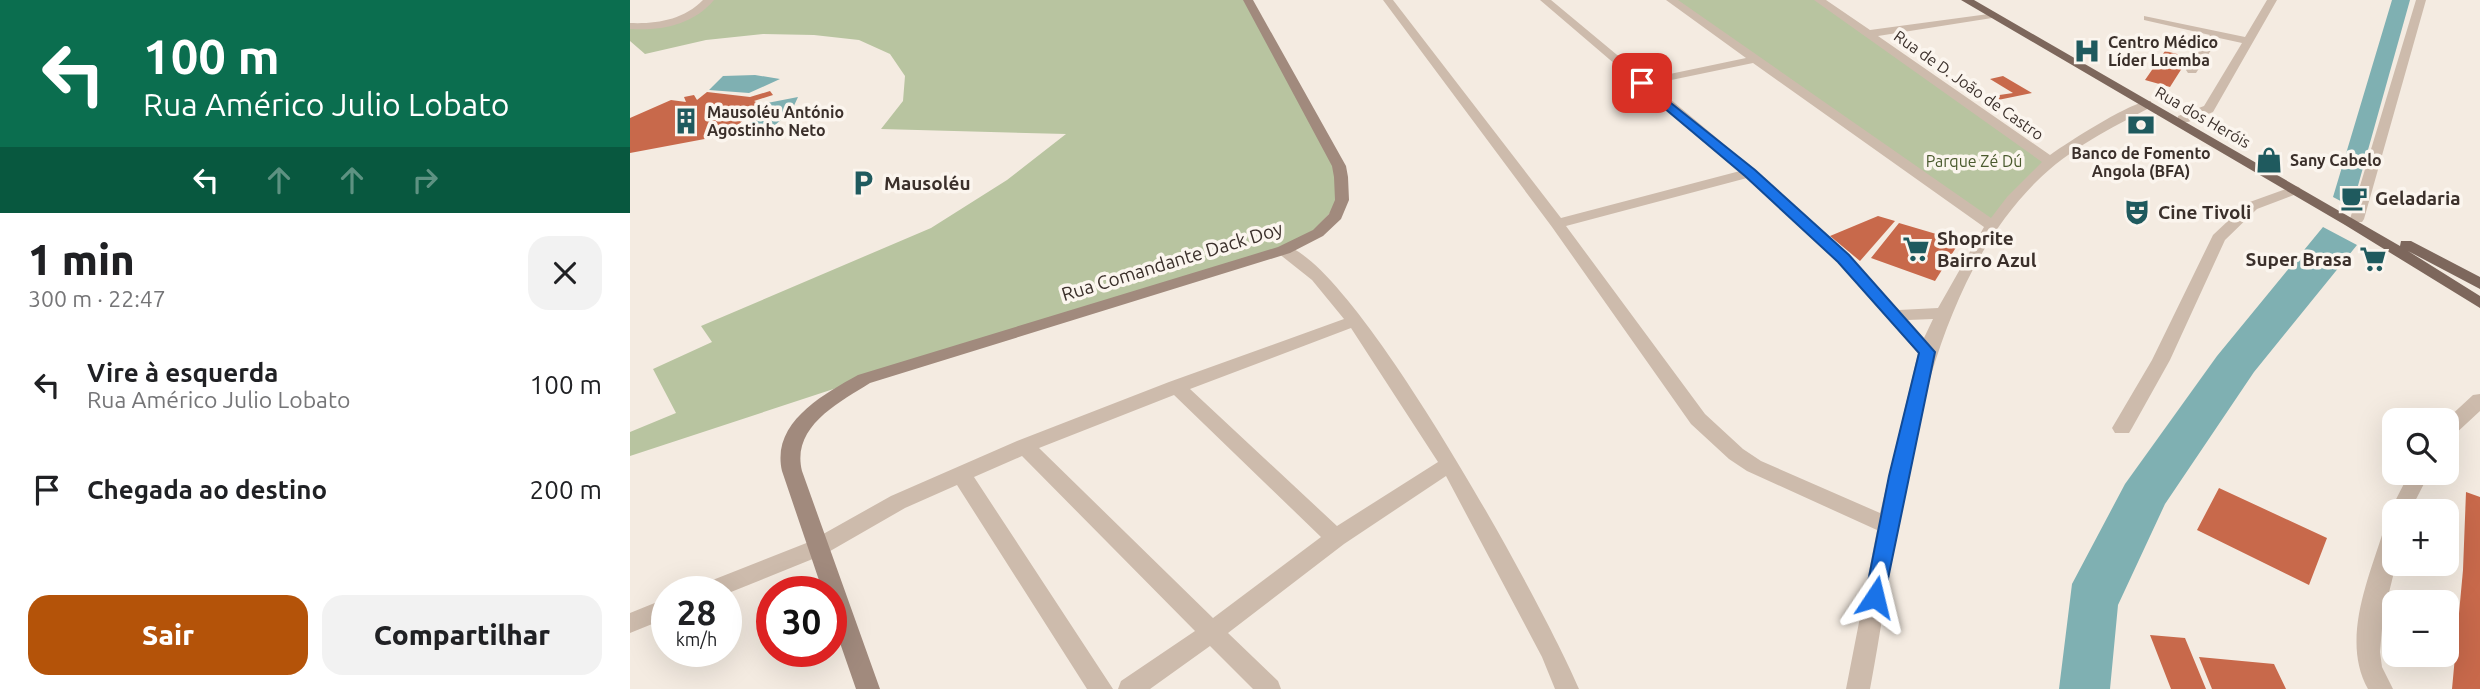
<!DOCTYPE html>
<html lang="pt">
<meta charset="utf-8">
<style>
:root{--surface:#fff;--page:#f2f2f2;--text:#202124;--muted:#757577;--accent:#b45309}
body{margin:0;font-family:Ubuntu,sans-serif;background:var(--page);color:var(--text);height:100vh;display:flex;flex-direction:column;font-size:26px;white-space:nowrap}
*{box-sizing:border-box;margin:0}
p{font-size:23px;color:var(--muted)}
.icon{flex:none;width:38px;height:38px;fill:none;stroke:currentColor;stroke-width:2;stroke-linecap:round;stroke-linejoin:round}
.map{position:relative;flex:1;overflow:hidden}
.side{display:flex;flex-direction:column;background:var(--surface);width:630px}
.side>*{flex:none}
.banner{background:#0b6e4f;color:#fff;overflow:hidden}
.controls{position:absolute;left:1752px;top:408px;display:grid;gap:14px}
.controls a{display:grid;place-items:center;width:77px;height:77px;border-radius:14px;background:var(--surface);box-shadow:0 7px 28px #0002;font-size:35px}
.speed{position:absolute;left:21px;top:576px;display:flex;gap:14px;font-size:35px;font-weight:700;text-align:center}
.speed>*{display:grid;place-content:center;width:91px;height:91px;border-radius:50%;background:var(--surface);box-shadow:0 7px 28px #0002;line-height:1}
.speed small{font-size:18px;font-weight:400}
.speed .limit{border:10px solid #d22;background:#fff;color:#111}
.pin{position:absolute;display:grid;place-items:center;width:60px;height:60px;color:#fff;margin:-30px;border-radius:14px;box-shadow:0 4px 10px #0006}
.me{position:absolute;width:77px;margin:-38px;rotate:10deg;stroke-linejoin:round;filter:drop-shadow(0 0 5px #0008)}
.turn{display:flex;align-items:center;gap:24px;height:147px;padding:0 28px;font-size:32px}
.turn .icon{width:91px;height:91px;stroke-width:2.5}
.turn b{display:block;font-size:49px;line-height:60px}
.lanes{display:flex;align-items:center;height:66px;padding:0 28px;background:#0003;justify-content:center;gap:35px;direction:ltr}
.lanes .off{opacity:.35}
.round{display:grid;place-items:center;flex:none;width:74px;height:74px;border-radius:21px;background:var(--page)}
.summary{display:flex;align-items:center;justify-content:space-between;height:119px;padding:0 28px}
h1{font-size:42px;font-weight:800;line-height:52px}
.button{display:flex;gap:14px;margin-top:auto;padding:14px 28px}
.button a{flex:1;height:80px;border-radius:21px;background:var(--accent);color:#fff;font-size:28px;font-weight:800;line-height:80px;text-align:center}
.button a+a{background:var(--page);color:var(--text)}
ul{padding:0;list-style:none}
li{display:flex;align-items:center;gap:21px;height:105px;padding:0 28px}
li div{flex:1}
li b{display:block;font-size:26px}
li em{font-style:normal}
main{display:flex;flex:1;min-height:0}
.map>svg:first-child{display:block}
.green{fill:#b8c4a0}
.water{fill:#7fb0b2}
.building{fill:#c8694b}
.lines{fill:none;stroke-linecap:round;stroke-linejoin:round}
.street{fill:#cdbbac;fill-rule:evenodd}
.secondary{fill:#a18a7d;fill-rule:evenodd}
.primary{fill:#7d675c;fill-rule:evenodd}
.route{fill:#1a73e8;stroke:#114b97;stroke-width:2}
.labels{text-anchor:middle;dominant-baseline:central;stroke-width:7;stroke-linejoin:round;paint-order:stroke}
.far-poi-label{font-size:16px;font-weight:bold;fill:#3b302b;stroke:#fbf5ee;text-anchor:start}
.far-street-label{font-size:16px;fill:#3b302b;stroke:#fbf5ee}
.far-park-label{font-size:16px;fill:#4a5a2e;stroke:#fbf5ee}
.poi-label{font-size:19px;font-weight:bold;fill:#3b302b;stroke:#fbf5ee;text-anchor:start}
.street-label{font-size:19px;fill:#3b302b;stroke:#fbf5ee}
</style>
<main>
<section class="side">
<div class="banner">
<div class="turn"><svg class="icon" aria-label="left" viewBox="0 0 24 24"><path d="M17 20v-9H6M10 6l-5 5 5 5"/></svg><div><b>100 m</b>Rua Américo Julio Lobato</div></div>
<div class="lanes"><svg class="icon" aria-label="left" viewBox="0 0 24 24"><path d="M17 20v-9H6M10 6l-5 5 5 5"/></svg><svg class="icon off" aria-label="ahead" viewBox="0 0 24 24"><path d="M12 20V5M6 11l6-6 6 6"/></svg><svg class="icon off" aria-label="ahead" viewBox="0 0 24 24"><path d="M12 20V5M6 11l6-6 6 6"/></svg><svg class="icon off" aria-label="right" viewBox="0 0 24 24"><path d="M7 20v-9h11M14 6l5 5-5 5"/></svg></div>
</div>
<div class="summary"><div><h1>1 min</h1><p>300 m · 22:47</p></div><a class="round"><svg class="icon" aria-label="close" viewBox="0 0 24 24"><path d="M6 6l12 12M18 6L6 18"/></svg></a></div>
<ul>
<li><svg class="icon" aria-label="left" viewBox="0 0 24 24"><path d="M17 20v-9H6M10 6l-5 5 5 5"/></svg><div><b>Vire à esquerda</b><p>Rua Américo Julio Lobato</p></div><em>100 m</em></li>
<li><svg class="icon" aria-label="arrive" viewBox="0 0 24 24"><path d="M6 21V4h12l-3 4 3 4H6"/></svg><div><b>Chegada ao destino</b></div><em>200 m</em></li>
</ul>
<div class="button"><a>Sair</a><a>Compartilhar</a></div>
</section>
<div class="map">
<svg width="1850" height="689" viewBox="0 0 1850 689">
<rect width="100%" height="100%" fill="#f4ebe1"/>
<path class="green" d="M79 0H618L709 166 712 200 673 242 234 379 0 456V432L46 413 23 369 82 342 71 326 301 228 377 180 436 134 251 129 273 101 275 76 260 54 229 40 184 35 133 34 76 40 15 54 0 41V26L45 22Z
M1041 0H1189L1421 162 1361 225Z"/>
<path class="water" d="M1762 0H1780L1722 207 1703 197Z
M125 75 150 79 119 93 79 90 93 76Z
M168 97 162 110 144 126 115 125 132 104Z
M1693 227 1727 245 1624 372 1535 504 1488 605 1480 689H1429L1442 584 1495 484 1587 356Z"/>
<path class="building" d="M1535 51 1559 57 1540 87 1515 80Z
M1373 76 1402 93 1363 101 1356 97 1383 93 1360 79Z
M140 91 143 95 124 101 130 104 108 125 91 126 99 130 89 134 81 130 80 138 0 153V118L41 100 56 102 54 97 64 95 67 100 77 92 120 97Z
M1248 216 1265 221 1230 261 1200 236Z
M1269 223 1330 241 1305 281 1241 258Z
M1589 488 1697 538 1679 585 1567 530Z
M1836 492 1850 497V689H1822L1833 570Z
M1520 635 1555 638 1576 689H1541Z
M1569 657 1644 664 1656 689H1582Z"/>
<g class="lines">
<path class="street" d="M73 0H84C63 25 31 31 0 29V23C27 24 53 20 73 0Z
M753 0H763L931 218 1110 171 910 0H921L1016 79 1116 58 1036 0H1048L1361 218 1377 197 1412 162 1184 0H1196L1240 30 1366 13 1367 15 1362 18 1248 36 1420 155C1437 143 1504 99 1521 101V107C1481 128 1439 149 1406 182 1284 304 1271 526 1240 689H1216L1247 530 1117 471 1099 459 1061 424 922 227ZM1123 63 1354 227 1308 308 1269 310C1193 226 1110 157 1022 84ZM1117 178 1207 261 1288 353 1250 513 1131 461 1113 449 1075 414 936 226ZM1303 319 1294 338 1278 320Z
M1637 0H1647L1583 112 1558 122H1548V116L1574 106 1612 43 1589 38 1566 73H1558L1556 70 1580 35 1514 20V16L1615 37Z
M1786 0H1796L1734 219 1732 222H1722L1720 219Z
M1664 186 1669 187 1671 190 1669 193 1627 209 1595 240 1540 360 1502 428 1499 433H1485L1482 428 1522 360 1583 235 1617 203Z
M654 245C727 263 917 612 949 689H925L912 657 816 476 714 544 598 633 648 681 651 689H623L580 646 520 689H488L491 681 565 631 392 456 344 477 483 689H457L327 485 275 508 195 554 96 594V592H67L70 585 179 542 261 496 387 441 539 382 714 319 682 280 648 253 646 250 648 247ZM721 328 808 462 707 526 560 389ZM544 395 691 537 583 618 409 448Z
M1850 394V411L1823 436 1816 438V420L1843 395Z
M1780 472H1800L1780 511H1764L1763 517 1760 511Z
M1764 524 1766 564 1753 617 1750 652 1752 667 1763 689H1738C1711 641 1738 580 1753 532L1756 526Z
M37 598V618L0 633V613Z"/>
<path class="secondary" d="M613 0H623L716 166 718 177 719 200 711 219 693 236 660 253 240 383C208 403 161 427 172 471L250 689H226L201 617V592H193L152 471C141 423 192 395 228 375L648 247 683 230 699 214 705 200 704 177 702 166Z"/>
<path class="primary" d="M1331 0H1344L1770 246 1771 241H1781L1850 277V289L1778 251 1850 296V308L1715 225Z"/>
</g>
<path class="route" d="M1012 80 1125 170 1219 255 1305 352 1253 603 1245 605 1238 603 1235 597 1259 476 1289 353 1208 262 1115 176 1008 86 1006 83Z"/>
<defs>
<g id="hospital-bare" transform="scale(2.1)"><path d="M-5-5h3v3.5h4V-5h3V5h-3V1.5h-4V5h-3Z" fill="#1f5a5e" stroke="#fbf5ee" stroke-width="2.5" paint-order="stroke"/></g>
<g id="building-bare" transform="scale(2.1)"><path d="M-4-6H4V6H1V3H-1V6H-4ZM-2.5-4.3h1.7v1.8h-1.7ZM.8-4.3h1.7v1.8H.8ZM-2.5-1h1.7V.8h-1.7ZM.8-1h1.7V.8H.8Z" fill="#1f5a5e" stroke="#fbf5ee" stroke-width="2.5" paint-order="stroke"/></g>
<g id="bank-bare" transform="scale(2.1)"><path d="M-6-4H6V4H-6ZM0-2.3a2.3 2.3 0 1 0 0 4.6a2.3 2.3 0 1 0 0-4.6Z" fill="#1f5a5e" stroke="#fbf5ee" stroke-width="2.5" paint-order="stroke"/></g>
<g id="shop-bare" transform="scale(2.1)"><path d="M-5-2.5h2.3a2.7 3.5 0 0 1 5.4 0H5L5.5 6h-11ZM-1.5-2.5h3a1.5 2.3 0 0 0-3 0Z" fill="#1f5a5e" stroke="#fbf5ee" stroke-width="2.5" paint-order="stroke"/></g>
<g id="parking-bare" transform="scale(2.1)"><path d="M-3.5-5.5H1a3.5 3.5 0 0 1 0 7H-1V5.5H-3.5ZM-1-3.4V-.6H.8a1.4 1.4 0 0 0 0-2.8Z" fill="#1f5a5e" stroke="#fbf5ee" stroke-width="2.5" paint-order="stroke"/></g>
<g id="cafe-bare" transform="scale(2.1)"><path d="M-5.5-4.5H6V0H3Q3 3.5 0 3.5H-2.5Q-5.5 3.5-5.5 0ZM3-3.2v2h1.7v-2ZM-6 4.5H4V6H-6Z" fill="#1f5a5e" stroke="#fbf5ee" stroke-width="2.5" paint-order="stroke"/></g>
<g id="theatre-bare" transform="scale(2.1)"><path d="M-5-5.5Q0-4 5-5.5V0Q5 5 0 6Q-5 5-5 0ZM-3.3-2.5H-1v1.5H-3.3ZM1-2.5H3.3v1.5H1ZM-2.8 1Q0 5.5 2.8 1Z" fill="#1f5a5e" stroke="#fbf5ee" stroke-width="2.5" paint-order="stroke"/></g>
<g id="supermarket-bare" transform="scale(2.1)"><path d="M-6-5.5h2.5l.6 2H6L4.5 2H-2.5L-4.4-4H-6ZM-1.5 3.2a1.3 1.3 0 1 0 .1 0ZM3 3.2a1.3 1.3 0 1 0 .1 0Z" fill="#1f5a5e" stroke="#fbf5ee" stroke-width="2.5" paint-order="stroke"/></g>
</defs>
<g fill-rule="evenodd">
<use href="#hospital-bare" x="1457" y="51"/>
<use href="#building-bare" x="56" y="121"/>
<use href="#bank-bare" x="1511" y="125"/>
<use href="#shop-bare" x="1639" y="160"/>
<use href="#parking-bare" x="233" y="183"/>
<use href="#cafe-bare" x="1724" y="198"/>
<use href="#theatre-bare" x="1507" y="212"/>
<use href="#supermarket-bare" x="1286" y="249"/>
<use href="#supermarket-bare" x="1743" y="259"/>
</g>
<g class="labels">
<g class="far-poi-label">
<text x="1478" y="42">Centro Médico<tspan x="1478" dy="18">Líder Luemba</tspan></text>
<text x="77" y="112">Mausoléu António<tspan x="77" dy="18">Agostinho Neto</tspan></text>
<text x="1511" y="153" text-anchor="middle">Banco de Fomento<tspan x="1511" dy="18">Angola (BFA)</tspan></text>
<text x="1660" y="160">Sany Cabelo</text>
</g>
<g class="far-street-label">
<text transform="translate(1339 85) rotate(35)">Rua de D. João de Castro</text>
<text transform="translate(1573 117) rotate(30)">Rua dos Heróis</text>
</g>
<g class="far-park-label">
<text x="1344" y="161">Parque Zé Dú</text>
</g>
<g class="poi-label">
<text x="254" y="183">Mausoléu</text>
<text x="1745" y="198">Geladaria</text>
<text x="1528" y="212">Cine Tivoli</text>
<text x="1307" y="238">Shoprite<tspan x="1307" dy="22">Bairro Azul</tspan></text>
<text x="1722" y="259" text-anchor="end">Super Brasa</text>
</g>
<g class="street-label">
<text transform="translate(542 261) rotate(-17)">Rua Comandante Dack Doy</text>
</g>
</g>
</svg>
<div class="controls">
<a><svg class="icon" aria-label="search" viewBox="0 0 24 24"><circle cx="10" cy="10" r="6"/><path d="M15 15l6 6"/></svg></a>
<a>+</a>
<a>−</a>
</div>
<div class="speed"><div>28<small>km/h</small></div><div class="limit">30</div></div>
<div class="pin" style="left:1012px;top:83px;background:#d93025"><svg class="icon" aria-label="arrive" viewBox="0 0 24 24"><path d="M6 21V4h12l-3 4 3 4H6"/></svg></div>
<svg class="me" style="left:1245px;top:597px" viewBox="-20 -20 40 40"><path d="M0-17L14 15 0 8-14 15z" fill="#1a73e8" stroke="#fff" stroke-width="4"/></svg>
</div>
</main>
